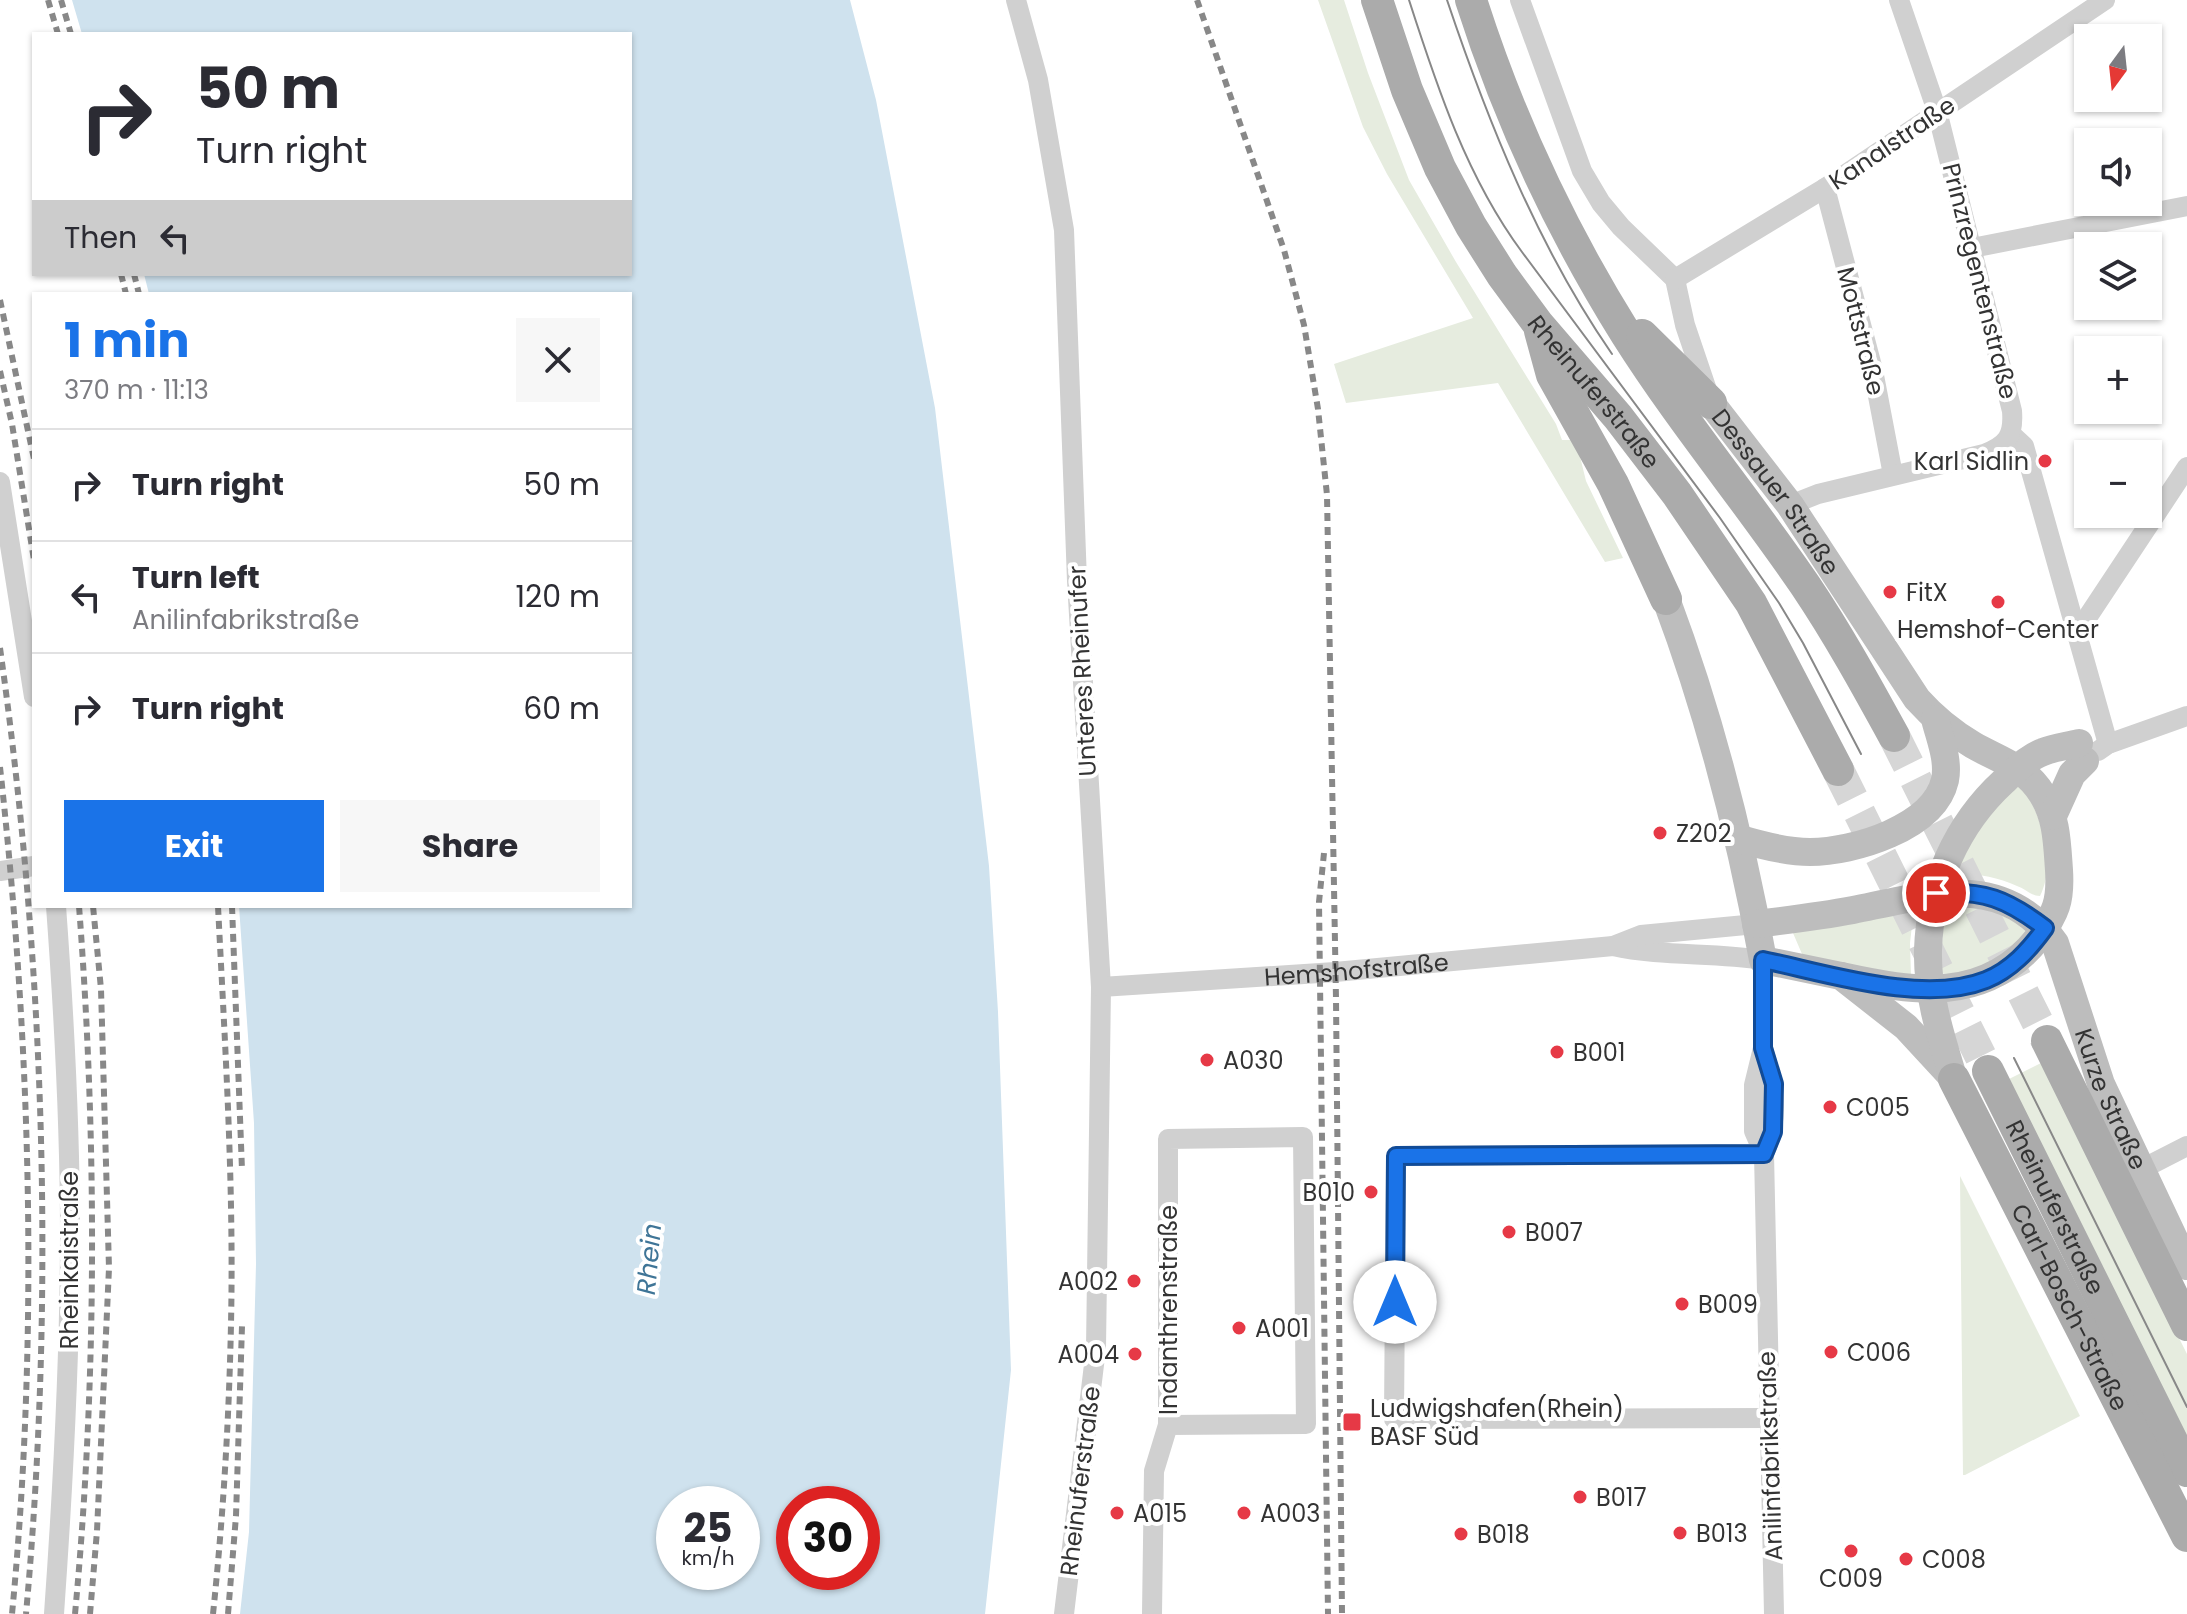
<!DOCTYPE html>
<meta charset="utf-8">
<style>
:root{--surface:#fff;--page:#f7f7f7;--text:#2b2b33;--muted:#7c7c81;--line:#e1e1e2;--accent:#1a73e8}
body{margin:0;font-family:Poppins,sans-serif;background:var(--page);color:var(--text);height:100vh;display:flex;flex-direction:column;font-size:30px;white-space:nowrap}
*{box-sizing:border-box;margin:0}
p{font-size:26px;color:var(--muted)}
.icon{flex:none;width:44px;height:44px;fill:none;stroke:currentColor;stroke-width:2;stroke-linecap:round;stroke-linejoin:round}
.map{position:relative;flex:1;overflow:hidden}
.panel{position:absolute;left:32px;top:292px;width:600px;height:616px;display:flex;flex-direction:column;background:var(--surface);border-radius:0px;box-shadow:0 2px 6px #0004}
.panel>*{flex:none}
.top-card{position:absolute;left:32px;top:32px;width:600px;height:244px;border-radius:0px;box-shadow:0 2px 6px #0004;background:#fff;color:var(--text);overflow:hidden}
.needle{width:52px;rotate:195deg}
.controls{position:absolute;left:2074px;top:24px;display:grid;gap:16px}
.controls a{display:grid;place-items:center;width:88px;height:88px;border-radius:0px;background:var(--surface);box-shadow:0 2px 6px #0004;font-size:40px}
.speed{position:absolute;left:656px;top:1486px;display:flex;gap:16px;font-size:40px;font-weight:700;text-align:center}
.speed>*{display:grid;place-content:center;width:104px;height:104px;border-radius:50%;background:var(--surface);box-shadow:0 2px 6px #0004;line-height:1}
.speed small{font-size:20px;font-weight:400}
.speed .limit{border:12px solid #d22;background:#fff;color:#111}
.pin{position:absolute;display:grid;place-items:center;width:68px;height:68px;color:#fff;margin:-34px;border:4px solid #fff;border-radius:50%;box-shadow:0 2px 8px #0007}
.me{position:absolute;width:88px;margin:-44px;rotate:0deg;stroke-linejoin:round;filter:drop-shadow(0 0 6px #0008)}
.turn{display:flex;align-items:center;gap:28px;height:168px;padding:0 32px;font-size:36px}
.turn .icon{width:104px;height:104px;stroke-width:2.5}
.turn b{display:block;font-size:56px;line-height:68px}
.then{display:flex;align-items:center;height:76px;padding:0 32px;background:#0003;gap:16px;font-size:30px}
.round{display:grid;place-items:center;flex:none;width:84px;height:84px;border-radius:0px;background:var(--page)}
.summary{display:flex;align-items:center;justify-content:space-between;height:136px;padding:0 32px}
h1{font-size:48px;font-weight:700;line-height:60px;color:var(--accent)}
.action{display:flex;gap:16px;margin-top:auto;padding:16px 32px}
.action a{flex:1;height:92px;border-radius:0px;background:var(--accent);color:#fff;font-size:32px;font-weight:700;line-height:92px;text-align:center}
.action a+a{background:var(--page);color:var(--text)}
ul{padding:0;list-style:none}
li{display:flex;align-items:center;gap:24px;height:112px;padding:0 32px;border-top:2px solid var(--line)}
li div{flex:1}
li b{display:block;font-size:30px}
li em{font-style:normal}
.map>svg:first-child{display:block}
.green{fill:#e6ecdf}
.water{fill:#cfe2ee;fill-rule:evenodd}
.lines{fill:none;stroke-linecap:round;stroke-linejoin:round}
.primary-tunnel{stroke:#d6d6d6;stroke-width:32;stroke-dasharray:32 16;stroke-linecap:butt}
.street{stroke:#d0d0d0;stroke-width:20}
.secondary{stroke:#bdbdbd;stroke-width:28}
.primary{stroke:#ababab;stroke-width:32}
.tram{stroke:#888;stroke-width:2}
.rail{stroke:#888;stroke-width:6;stroke-dasharray:8 6;stroke-linecap:butt}
.route-casing{stroke:#114b97;stroke-width:20}
.route{stroke:#1a73e8;stroke-width:14}
.poi-dot{fill:#e63946;stroke:#fff;stroke-width:3}
.labels{text-anchor:middle;dominant-baseline:central;stroke-width:8;stroke-linejoin:round;paint-order:stroke}
.street-label{font-size:24px;fill:#333;stroke:#fff}
.poi-label{font-size:24px;fill:#333;stroke:#fff;text-anchor:start}
.water-label{font-size:26px;font-style:italic;fill:#3f7597;stroke:#fff}
</style>
<div class="map">
<svg width="2187" height="1614" viewBox="0 0 2187 1614">
<rect width="100%" height="100%" fill="#fff"/>
<path class="green" d="M1318 0H1344L1368 73 1409 180 1456 262 1556 424 1562 440H1576L1586 481 1623 558 1605 562 1498 383 1346 403 1334 364 1473 318 1387 174 1363 127Z
M2011 783 2024 787C2041 819 2057 861 2040 896 2031 896 2026 889 2017 886 1996 877 1976 873 1953 874L1965 838Z
M1972 900 2028 929 2014 950 1968 977 1939 973 1945 912 1952 906Z
M1914 908 1910 943 1911 976 1805 961 1790 926Z
M2041 1063 2187 1354V1440L2007 1080Z
M1960 1176 2080 1416 1965 1475H1963Z"/>
<path class="water" d="M72 0H850L876 100 935 408 989 866 998 1012 1011 1370 985 1614H240L249 1532 256 1264 254 1123 239 906H630V294H149L144 274H630V34H82ZM674 1504H742V1572H674ZM794 1504H862V1572H794Z"/>
<g class="lines">
<path class="primary-tunnel" d="M1894 736 2047 1041
M1838 770 1988 1071"/>
<g class="street">
<path d="M1016 0 1038 80 1064 230 1077 581 1101 987 1096 1348 1064 1614"/>
<path d="M1520 0 1582 171 1601 203 1621 227 1675 279 1685 325 1708 393"/>
<path d="M1825 188 1873 370 1893 475"/>
<path d="M1972 248 2187 206"/>
<path d="M1675 279 1825 188 2105 0"/>
<path d="M2011 434 2024 446 2108 744"/>
<path d="M0 482 34 697"/>
<path d="M1790 505 1818 494 1984 454C2007 445 2014 436 2012 411L1937 111 1899 0"/>
<path d="M2077 633 2187 467"/>
<path d="M2098 751 2108 744 2187 716"/>
<path d="M0 871 34 866"/>
<path d="M1613 946C1662 957 1713 952 1763 960V1048L1754 1085V1131L1764 1154 1774 1614"/>
<path id="s1" d="M1101 987 1335 972 1592 948 1613 946 1641 935 1756 924"/>
<path d="M1763 1049C1774 1085 1780 1119 1764 1154"/>
<path d="M1764 1154 1396 1156 1394 1419 1768 1418"/>
<path d="M2140 1170 2187 1146"/>
<path d="M54 1614C63 1487 70 1360 70 1233 70 1124 64 1015 56 906"/>
<path d="M1152 1614 1154 1471 1168 1425V1139L1303 1137 1306 1424 1168 1425"/>
</g>
<g class="secondary">
<path id="s2" d="M1711 403 1790 505 1917 699C1934 718 1951 732 1973 745 1999 760 2025 766 2042 794 2057 818 2057 843 2059 870 2061 901 2056 913 2038 938 1986 1004 1914 992 1841 976"/>
<path d="M1666 599C1710 716 1741 838 1763 960L1841 976 1906 1027 1954 1079"/>
<path d="M2053 816 2072 774 2085 761"/>
<path d="M1737 838C1760 845 1786 852 1810 852 1853 852 1934 828 1945 780 1949 760 1940 739 1935 719"/>
<path id="s3" d="M1756 924C1789 920 1821 916 1853 910 1927 895 2003 870 2055 943L2101 1084 2187 1266"/>
<path d="M1951 1070C1939 1031 1927 991 1928 950 1930 885 1956 825 2004 781 2015 770 2029 757 2043 752 2055 747 2068 746 2079 743"/>
</g>
<g class="primary">
<path id="s4" d="M1377 0 1407 90 1440 168 1471 226 1502 275 1538 324 1618 417 1677 494 1751 603 1838 770"/>
<path d="M1471 0C1508 116 1561 230 1626 334 1681 421 1747 500 1805 585 1838 634 1866 685 1894 736"/>
<path d="M1540 331 1552 375 1613 484 1666 599"/>
<path d="M1642 335 1711 403"/>
<path d="M2047 1041 2187 1325"/>
<path id="s5" d="M1988 1071 2187 1471"/>
<path id="s6" d="M1954 1079 2187 1536"/>
</g>
<path class="tram" d="M1409 0C1437 87 1467 178 1522 252L1720 518 1779 603 1803 643 1861 754
M1447 0C1488 122 1538 247 1612 354
M2014 1058 2187 1407"/>
<path class="rail" d="M48 0 58 34
M61 0 71 34
M1197 0 1284 250 1304 325 1318 409 1327 495 1336 999 1342 1614
M121 274 126 294
M134 274 139 294
M0 300 34 459
M0 371 12 424 34 560
M0 648C45 968 55 1292 26 1614
M0 767C31 1048 39 1332 12 1614
M1324 853 1319 902 1328 1614
M232 906 242 1170
M75 1614C97 1379 97 1141 79 906
M90 1614 97 1531 109 1268 101 989 93 906
M213 1614C223 1518 229 1421 231 1324 234 1184 225 1045 218 906
M228 1614 236 1516 242 1326"/>
</g>
<g class="lines">
<g class="route-casing">
<path id="route" d="M1395 1302 1396 1156 1764 1154 1773 1132 1774 1084 1763 1048V960C1826 973 1924 1005 1986 980 2011 970 2029 950 2045 928 2007 899 1984 890 1936 893"/>
</g>
<use href="#route" class="route"/>
</g>
<g class="poi-dot">
<circle cx="2045" cy="461" r="8"/>
<circle cx="1890" cy="592" r="8"/>
<circle cx="1998" cy="602" r="8"/>
<circle cx="1660" cy="833" r="8"/>
<circle cx="1557" cy="1052" r="8"/>
<circle cx="1207" cy="1060" r="8"/>
<circle cx="1830" cy="1107" r="8"/>
<circle cx="1371" cy="1192" r="8"/>
<circle cx="1509" cy="1232" r="8"/>
<circle cx="1134" cy="1281" r="8"/>
<circle cx="1682" cy="1304" r="8"/>
<circle cx="1239" cy="1328" r="8"/>
<circle cx="1831" cy="1352" r="8"/>
<circle cx="1135" cy="1354" r="8"/>
<rect x="1342" y="1412" width="20" height="20" rx="4"/>
<circle cx="1580" cy="1497" r="8"/>
<circle cx="1117" cy="1513" r="8"/>
<circle cx="1244" cy="1513" r="8"/>
<circle cx="1680" cy="1533" r="8"/>
<circle cx="1461" cy="1534" r="8"/>
<circle cx="1851" cy="1551" r="8"/>
<circle cx="1906" cy="1559" r="8"/>
</g>
<g class="labels">
<g class="street-label">
<text transform="translate(1892 143) rotate(-34)">Kanalstraße</text>
<text transform="translate(1980 281) rotate(76)">Prinzregentenstraße</text>
<text transform="translate(1861 331) rotate(76)">Mottstraße</text>
<text stroke="none"><textPath href="#s4" startOffset="452">Rheinuferstraße</textPath></text>
<text stroke="none"><textPath href="#s2" startOffset="110">Dessauer Straße</textPath></text>
<text transform="translate(1082 671) rotate(-93)">Unteres Rheinufer</text>
<text stroke="none"><textPath href="#s1" startOffset="256">Hemshofstraße</textPath></text>
<text stroke="none"><textPath href="#s3" startOffset="484">Kurze Straße</textPath></text>
<text stroke="none"><textPath href="#s5" startOffset="152">Rheinuferstraße</textPath></text>
<text transform="translate(69 1260) rotate(-90)">Rheinkaistraße</text>
<text stroke="none"><textPath href="#s6" startOffset="256">Carl-Bosch-Straße</textPath></text>
<text transform="translate(1168 1310) rotate(-90)">Indanthrenstraße</text>
<text transform="translate(1770 1456) rotate(-92)">Anilinfabrikstraße</text>
<text transform="translate(1080 1481) rotate(-83)">Rheinuferstraße</text>
</g>
<g class="poi-label">
<text x="2029" y="461" text-anchor="end">Karl Sidlin</text>
<text x="1906" y="592">FitX</text>
<text x="1998" y="629" text-anchor="middle">Hemshof-Center</text>
<text x="1676" y="833">Z202</text>
<text x="1573" y="1052">B001</text>
<text x="1223" y="1060">A030</text>
<text x="1846" y="1107">C005</text>
<text x="1355" y="1192" text-anchor="end">B010</text>
<text x="1525" y="1232">B007</text>
<text x="1118" y="1281" text-anchor="end">A002</text>
<text x="1698" y="1304">B009</text>
<text x="1255" y="1328">A001</text>
<text x="1847" y="1352">C006</text>
<text x="1119" y="1354" text-anchor="end">A004</text>
<text x="1370" y="1408">Ludwigshafen(Rhein)<tspan x="1370" dy="28">BASF Süd</tspan></text>
<text x="1596" y="1497">B017</text>
<text x="1133" y="1513">A015</text>
<text x="1260" y="1513">A003</text>
<text x="1696" y="1533">B013</text>
<text x="1477" y="1534">B018</text>
<text x="1922" y="1559">C008</text>
<text x="1851" y="1578" text-anchor="middle">C009</text>
</g>
<g class="water-label">
<text transform="translate(649 1259) rotate(-85)">Rhein</text>
</g>
</g>
</svg>
<div class="controls">
<a><svg class="needle" viewBox="-14 -14 28 28"><path d="M0-13l5 13h-10z" fill="#e53935"/><path d="M0 13l5-13h-10z" fill="#7c7c81"/></svg></a>
<a><svg class="icon" aria-label="sound" viewBox="0 0 24 24"><path d="M4 9h4l5-4v14l-5-4H4zM17 9q2 3 0 6"/></svg></a>
<a><svg class="icon" aria-label="layers" viewBox="0 0 24 24"><path d="M12 4l9 5-9 5-9-5zM3 14l9 5 9-5"/></svg></a>
<a>+</a>
<a>−</a>
</div>
<div class="speed"><div>25<small>km/h</small></div><div class="limit">30</div></div>
<div class="pin" style="left:1936px;top:893px;background:#d93025"><svg class="icon" aria-label="arrive" viewBox="0 0 24 24"><path d="M6 21V4h12l-3 4 3 4H6"/></svg></div>
<svg class="me" style="left:1395px;top:1302px" viewBox="-20 -20 40 40"><circle r="19" fill="#fff"/><path d="M0-13L10 11 0 6-10 11z" fill="#1a73e8"/></svg>
<div class="top-card">
<div class="turn"><svg class="icon" aria-label="right" viewBox="0 0 24 24"><path d="M7 20v-9h11M14 6l5 5-5 5"/></svg><div><b>50 m</b>Turn right</div></div>
<div class="then">Then<svg class="icon" aria-label="left" viewBox="0 0 24 24"><path d="M17 20v-9H6M10 6l-5 5 5 5"/></svg></div>
</div>
<section class="panel">
<div class="summary"><div><h1>1 min</h1><p>370 m · 11:13</p></div><a class="round"><svg class="icon" aria-label="close" viewBox="0 0 24 24"><path d="M6 6l12 12M18 6L6 18"/></svg></a></div>
<ul>
<li><svg class="icon" aria-label="right" viewBox="0 0 24 24"><path d="M7 20v-9h11M14 6l5 5-5 5"/></svg><div><b>Turn right</b></div><em>50 m</em></li>
<li><svg class="icon" aria-label="left" viewBox="0 0 24 24"><path d="M17 20v-9H6M10 6l-5 5 5 5"/></svg><div><b>Turn left</b><p>Anilinfabrikstraße</p></div><em>120 m</em></li>
<li><svg class="icon" aria-label="right" viewBox="0 0 24 24"><path d="M7 20v-9h11M14 6l5 5-5 5"/></svg><div><b>Turn right</b></div><em>60 m</em></li>
</ul>
<div class="action"><a>Exit</a><a>Share</a></div>
</section>
</div>
